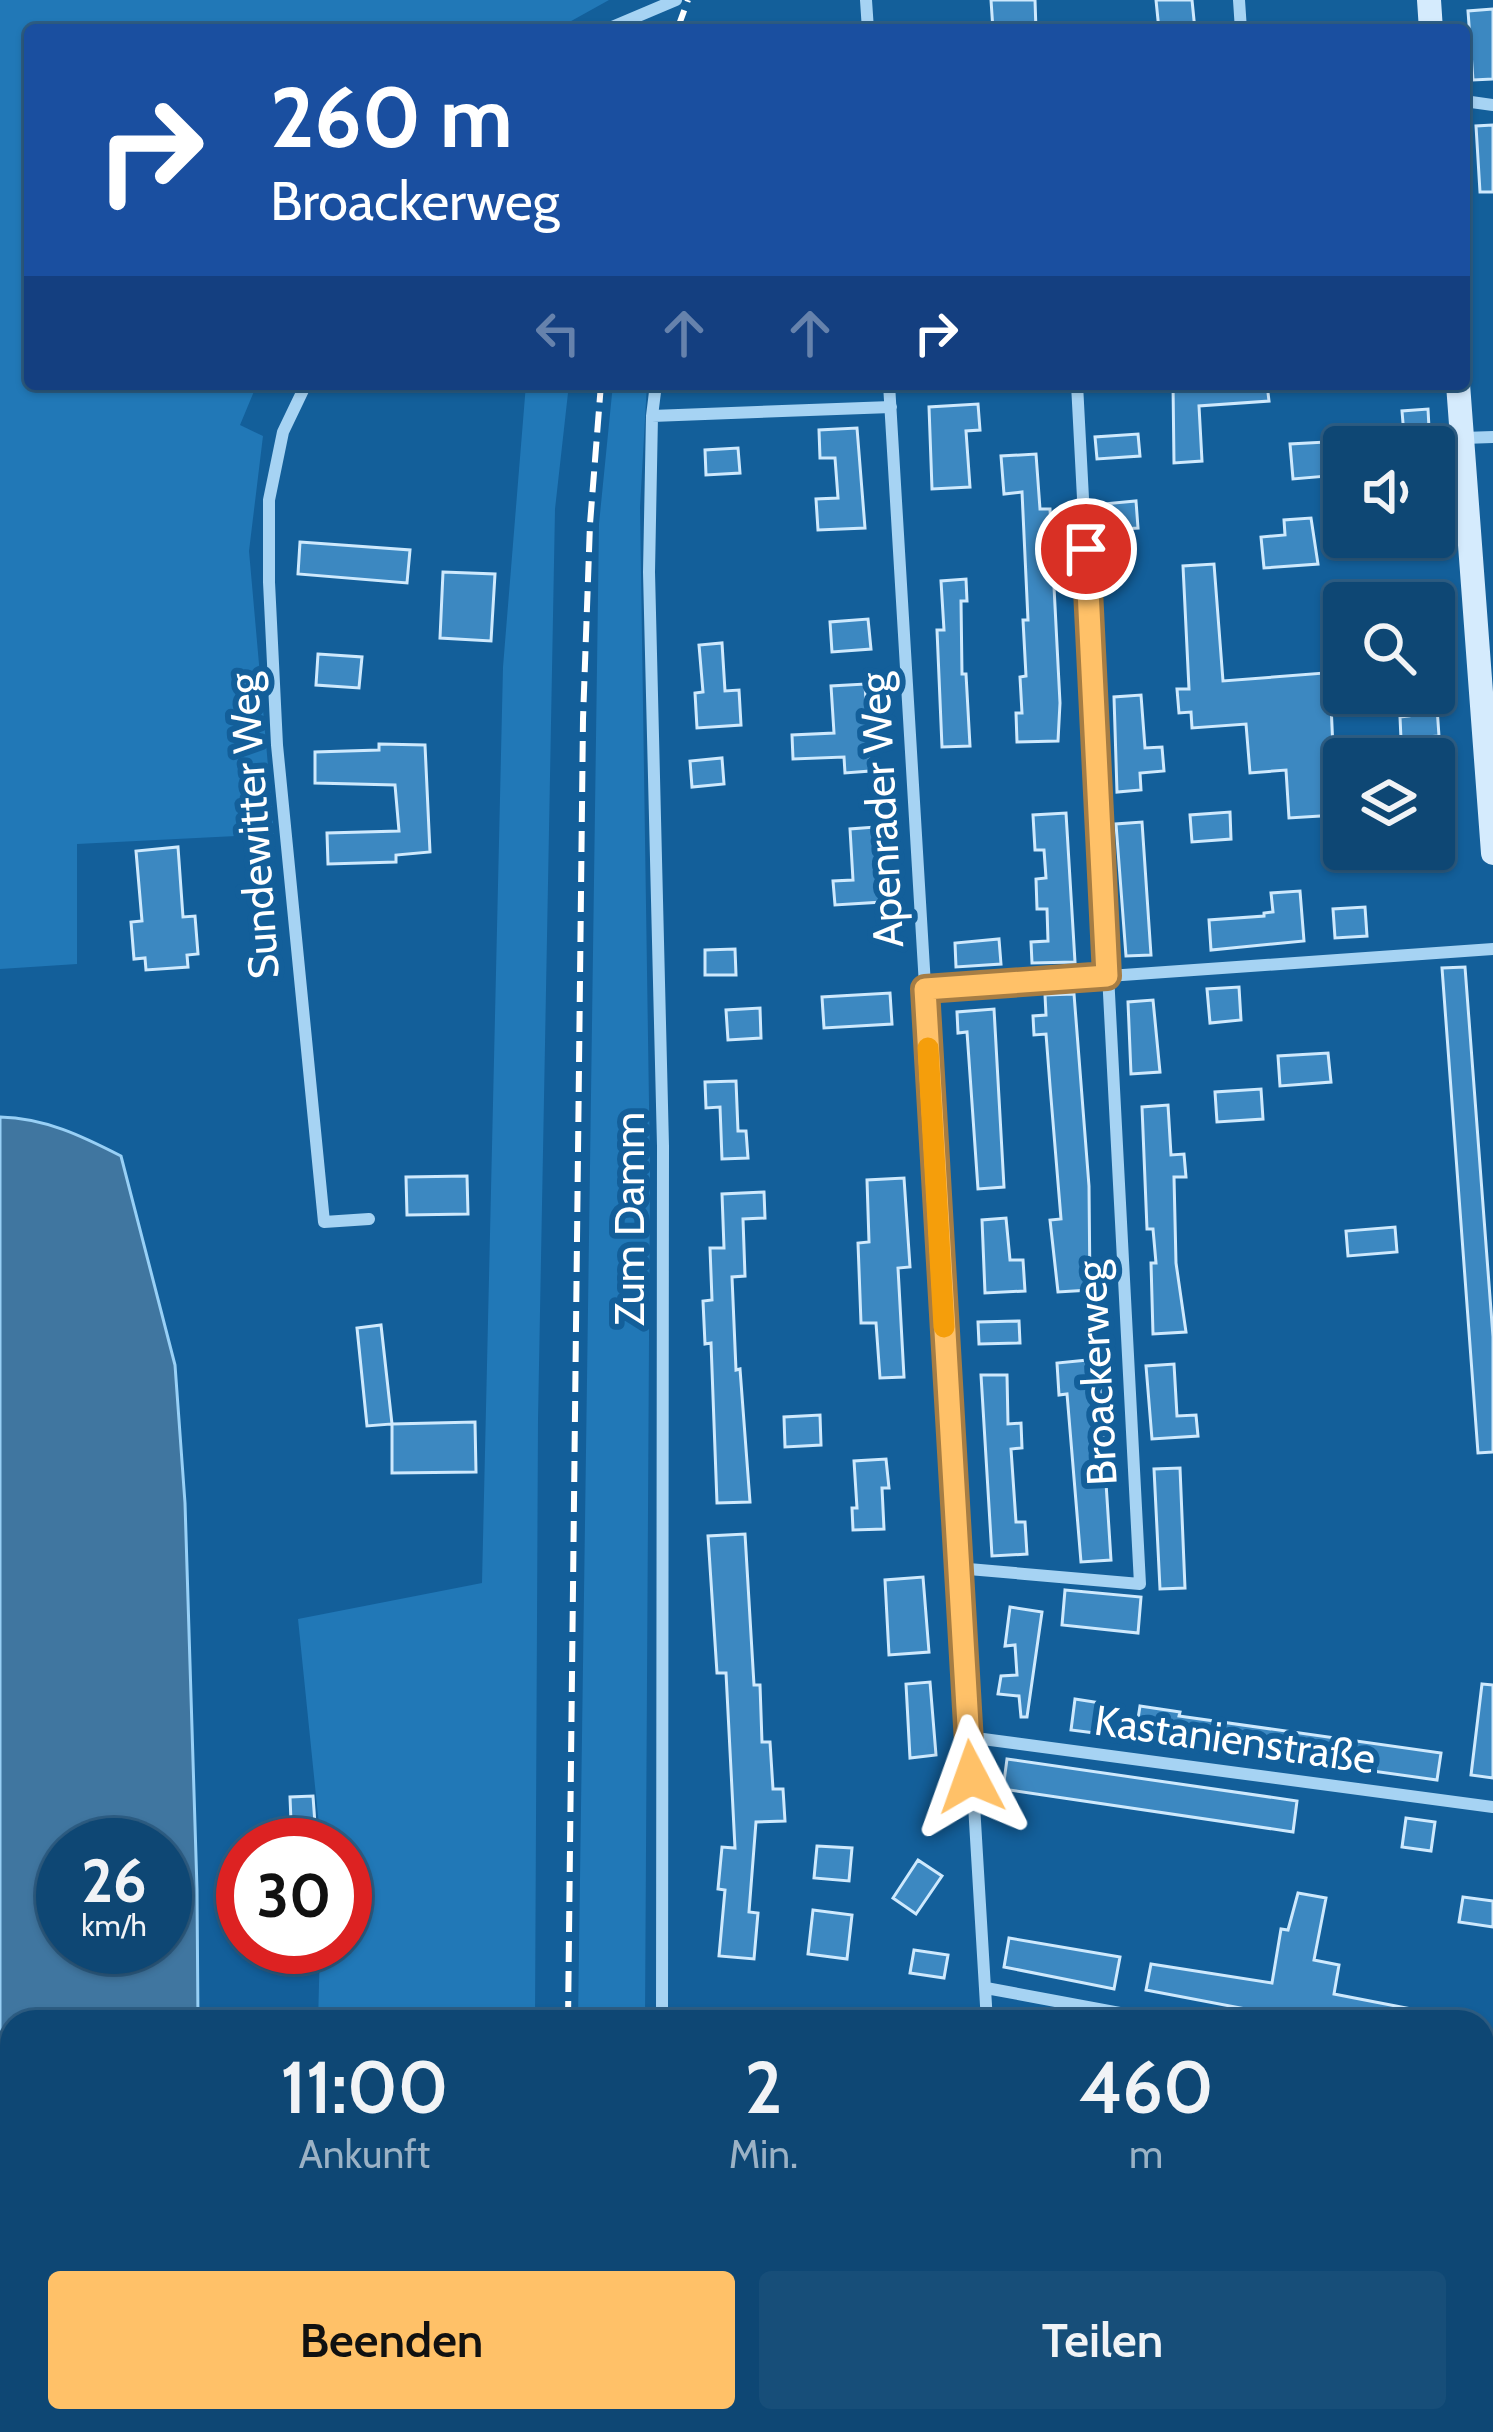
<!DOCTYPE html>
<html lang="de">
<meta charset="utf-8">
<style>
:root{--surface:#0e4774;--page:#174e79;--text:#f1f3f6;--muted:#9bb2c5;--line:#2e5f86;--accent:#ffc168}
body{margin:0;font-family:Cabin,sans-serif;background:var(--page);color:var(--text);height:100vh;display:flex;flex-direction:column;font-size:45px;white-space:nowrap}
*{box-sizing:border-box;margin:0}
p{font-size:39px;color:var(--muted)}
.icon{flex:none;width:66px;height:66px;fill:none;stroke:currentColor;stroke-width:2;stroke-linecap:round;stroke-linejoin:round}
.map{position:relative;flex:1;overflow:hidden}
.panel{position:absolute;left:0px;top:2010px;width:1494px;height:423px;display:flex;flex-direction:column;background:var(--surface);border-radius:36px 36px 0 0;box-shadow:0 3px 9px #0004,0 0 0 3px var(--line)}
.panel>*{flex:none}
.hud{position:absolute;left:24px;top:24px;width:1446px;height:366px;border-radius:12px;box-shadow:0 3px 9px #0004,0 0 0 3px var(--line);background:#1a4fa0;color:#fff;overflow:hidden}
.controls{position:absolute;left:1323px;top:426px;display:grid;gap:24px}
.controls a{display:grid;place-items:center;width:132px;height:132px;border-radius:12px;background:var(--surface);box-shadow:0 3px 9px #0004,0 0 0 3px var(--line);font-size:60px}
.speed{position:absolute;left:36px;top:1818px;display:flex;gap:24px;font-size:60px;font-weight:700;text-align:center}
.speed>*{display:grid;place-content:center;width:156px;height:156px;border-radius:50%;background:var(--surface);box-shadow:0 3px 9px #0004,0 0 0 3px var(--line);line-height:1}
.speed small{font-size:30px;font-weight:400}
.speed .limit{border:18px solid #d22;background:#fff;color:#111}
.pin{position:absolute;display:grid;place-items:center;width:102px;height:102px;color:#fff;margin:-51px;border:6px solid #fff;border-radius:50%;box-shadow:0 3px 12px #0007}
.me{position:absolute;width:132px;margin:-66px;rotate:356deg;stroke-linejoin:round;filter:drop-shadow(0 0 9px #0008)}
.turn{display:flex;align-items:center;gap:42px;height:252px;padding:0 48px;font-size:54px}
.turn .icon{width:156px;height:156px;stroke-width:2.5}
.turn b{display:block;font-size:84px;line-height:102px}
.lanes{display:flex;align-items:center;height:114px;padding:0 48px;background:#0003;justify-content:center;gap:60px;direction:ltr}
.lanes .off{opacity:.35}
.eta{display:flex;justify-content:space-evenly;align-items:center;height:204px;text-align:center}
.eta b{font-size:72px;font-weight:600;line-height:84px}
.cta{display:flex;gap:24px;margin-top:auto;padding:24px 48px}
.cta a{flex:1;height:138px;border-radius:12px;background:var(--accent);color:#111;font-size:48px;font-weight:600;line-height:138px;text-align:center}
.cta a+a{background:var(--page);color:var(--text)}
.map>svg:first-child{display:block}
.green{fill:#2178b7}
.water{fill:#4076a0;stroke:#98d0f6;stroke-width:3;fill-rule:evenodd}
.building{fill:#3c88c1;stroke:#cee9fd;stroke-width:3}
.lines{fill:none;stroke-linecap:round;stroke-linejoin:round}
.street{stroke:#a6d3f3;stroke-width:12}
.secondary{stroke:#d5ebfd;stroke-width:24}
.rail{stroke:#fff;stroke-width:6;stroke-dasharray:21 9;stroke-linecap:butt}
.route-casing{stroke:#a67d44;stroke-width:30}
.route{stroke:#ffc168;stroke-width:21}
.slow{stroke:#f59e0b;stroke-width:21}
.labels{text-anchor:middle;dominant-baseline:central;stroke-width:12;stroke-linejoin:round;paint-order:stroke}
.street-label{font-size:42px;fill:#fff;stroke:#135f9a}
</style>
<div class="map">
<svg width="1493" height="2432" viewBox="0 0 1493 2432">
<rect width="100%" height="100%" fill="#135f9a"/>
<path class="green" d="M0 0H609L555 30H30V384H257L240 425 263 436 249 551 274 834 77 844V964L0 969Z
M526 384H569L555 509 538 1419 535 2022H318L320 1947H345V1845H321L298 1619 482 1583 503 667Z
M613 384H647L640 507 650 1170 645 2022H578L599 524Z"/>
<path class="water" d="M0 1117C45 1118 82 1136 121 1156L175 1365 185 1503 197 1889 198 2022H12V2421H166L164 2432H0ZM63 1845H165V1947H63Z"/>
<path class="building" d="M991 0H1035L1036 30H993Z
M1156 0H1192L1195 30H1159Z
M1493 9V79L1473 80 1468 11Z
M1493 125V192H1480L1476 126Z
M1173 384H1267L1269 401 1199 406 1202 461 1174 463Z
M978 404 980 430 966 431 970 487 932 489 929 407Z
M1428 409 1430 447H1405L1402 411Z
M857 428 865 528 818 530 816 499 838 498 835 458H820L819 430Z
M1138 434 1140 456 1097 459 1095 437Z
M1326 442 1328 476 1293 479 1290 444Z
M738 448 740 473 706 475 705 450Z
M1036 454 1040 509H1050L1060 703 1058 741 1017 742 1016 713H1022L1020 677 1026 676 1023 620H1028L1022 492 1004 494 1001 456Z
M1136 501 1138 528 1105 530 1103 504Z
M1311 518 1318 564 1264 568 1261 537 1285 535 1284 520Z
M300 542 410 550 407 583 298 574Z
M1214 564 1223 681 1337 672 1340 703 1331 704 1336 815 1289 818 1286 770 1250 773 1246 724 1192 728 1191 712 1179 713 1177 689H1189L1183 566Z
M443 572 495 574 491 641 440 638Z
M966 579 967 601H961L962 674H966L970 746 942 747 937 630H944L941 581Z
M868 619 871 649 832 652 830 622Z
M722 643 725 691 739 690 741 725 697 728 695 693 703 692 699 645Z
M318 654 362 657 359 688 316 685Z
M865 684 870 771 845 773 844 757 793 759 792 735 834 733 831 686Z
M1407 693H1436L1439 736 1401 739 1400 717 1409 716Z
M1141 695 1145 748 1162 747 1164 771 1140 773 1141 790 1117 792 1114 697Z
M379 744 425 745 430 852 396 855V862L328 864 327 833 399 831 395 785 315 783V752L379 750Z
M722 758 724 784 692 787 690 761Z
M1452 796 1456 851 1435 853 1434 797Z
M1230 812 1231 839 1192 842 1190 815Z
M1066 813 1075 962 1032 963 1031 942 1048 941 1047 909H1037L1036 879 1046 878 1044 850H1035L1033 815Z
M1142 822 1151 955 1126 956 1116 824Z
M875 827 882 902 835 905 833 881 853 880 850 829Z
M178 847 183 917 195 916 198 954 187 955 188 967 146 970 145 958 134 959 131 922 142 921 136 851Z
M1300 891 1304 941 1211 950 1209 920 1264 916V913L1273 912 1271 893Z
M1365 907 1367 936 1335 938 1333 909Z
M999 939 1001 964 956 967 955 943Z
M735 949 736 975H705V950Z
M1465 967 1493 1337V1452L1478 1453 1442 968Z
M1239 987 1241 1020 1210 1023 1207 989Z
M890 993 892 1024 824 1028 822 997Z
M1074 994 1089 1186 1090 1290 1058 1292 1050 1220 1061 1219 1050 1086 1046 1034 1034 1035 1033 1016 1046 1015 1045 995Z
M1153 1000 1160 1072 1131 1074 1128 1002Z
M760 1008 761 1038 728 1040 726 1010Z
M994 1009 1004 1187 978 1189 967 1032 958 1033 957 1012Z
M1328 1053 1331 1082 1280 1086 1278 1056Z
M736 1081 738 1131H746L748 1158 722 1159 720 1107 706 1108 705 1082Z
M1261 1089 1263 1119 1217 1122 1215 1092Z
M1168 1105 1171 1155 1184 1154 1186 1177H1174L1176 1263 1186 1332 1153 1334 1151 1263H1156L1153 1229H1147L1142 1107Z
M467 1176 468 1214 407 1215 406 1177Z
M904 1178 910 1267 898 1268 904 1377 880 1378 876 1323H861L858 1243 869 1242 867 1180Z
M764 1192 765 1218 743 1219 745 1276 732 1277 736 1370 740 1369 750 1502 717 1503 711 1343 705 1344 703 1301 712 1300 710 1248H724L722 1194Z
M1006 1218 1010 1260H1023L1025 1291 985 1293 982 1220Z
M1395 1227 1397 1252 1348 1256 1346 1231Z
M1019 1321 1020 1343 979 1344 978 1322Z
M381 1325 392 1424 367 1426 357 1328Z
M1098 1359 1111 1560 1081 1562 1067 1394 1059 1395 1057 1363Z
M1174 1364 1177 1416 1196 1415 1198 1436 1152 1439 1146 1366Z
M981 1375H1007L1008 1424 1021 1423 1022 1448 1011 1449 1016 1522H1025L1027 1554 992 1556Z
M820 1415 821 1445 785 1447 784 1417Z
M475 1422 476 1472 392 1473V1424Z
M886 1459 889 1488H882L884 1529 853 1530 852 1508H857L854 1461Z
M1180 1468 1185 1588 1160 1589 1154 1469Z
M745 1534 754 1685H760L762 1742H770L773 1789H783L785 1821 756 1822 749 1912 758 1913 754 1959 719 1956 725 1890 718 1889 722 1847 735 1848 726 1673H717L708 1536Z
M923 1577 929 1652 889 1655 885 1580Z
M1065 1590 1141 1597 1138 1633 1062 1625Z
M1010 1607 1042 1612 1027 1717H1021L1019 1696 998 1694 1001 1676 1017 1675 1015 1645 1005 1646Z
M930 1682 936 1755 910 1758 906 1684Z
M1482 1684 1493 1685V1778L1471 1775Z
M1075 1699 1107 1704 1103 1734 1071 1730Z
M1140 1706 1180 1712 1179 1716 1441 1753 1437 1780 1135 1738Z
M1007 1759 1297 1801 1293 1832 1003 1789Z
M313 1796 316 1838 308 1839 309 1845H292L290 1797Z
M1406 1818 1435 1822 1431 1851 1402 1847Z
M817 1846 852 1848 849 1881 814 1878Z
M918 1860 942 1876 916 1914 893 1898Z
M1298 1893 1326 1898 1314 1960 1339 1965 1334 1994 1432 2013V2022H1314L1146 1990 1151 1964 1272 1983 1281 1929 1288 1930Z
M1463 1897 1493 1901V1927L1459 1922Z
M813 1910 852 1915 847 1959 808 1954Z
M1009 1938 1120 1957 1114 1989 1004 1967Z
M914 1950 948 1955 944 1978 910 1973Z"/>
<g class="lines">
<path class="street" d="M866 0 868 30
M1239 0 1241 30
M605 30 676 0
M1464 101 1493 105
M306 384 283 432 269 500V582L277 745 324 1222 369 1219
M889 384 987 2022
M652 416 656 384
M1463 438 1493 437
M925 989 1493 949
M957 1568 1140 1584 1077 384
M968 1737 1493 1807
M986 1988 1168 2022
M662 2022 663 1146 649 572 652 416 891 407
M1482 2076 1493 2078
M1482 2345 1493 2346
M358 2421V2432
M1007 2421 1008 2432
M791 2432 793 2421"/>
<path class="secondary" d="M1429 0 1431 30
M1458 384 1493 853"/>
<path class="rail" d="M677 30 688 0
M568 2022 583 719 590 524 601 384
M551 2432V2421"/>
</g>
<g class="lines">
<g class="route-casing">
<path id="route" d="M971 1777 925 989 1107 976 1086 549"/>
</g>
<use href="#route" class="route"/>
<path class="slow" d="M928 1048 944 1327"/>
</g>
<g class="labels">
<g class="street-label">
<text transform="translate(881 810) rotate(-93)">Apenrader Weg</text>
<text transform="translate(253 826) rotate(-94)">Sundewitter Weg</text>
<text transform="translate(629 1219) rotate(-90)">Zum Damm</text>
<text transform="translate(1096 1373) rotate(-93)">Broackerweg</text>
<text transform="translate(1235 1739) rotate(8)">Kastanienstraße</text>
</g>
</g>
</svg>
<div class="controls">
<a><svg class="icon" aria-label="sound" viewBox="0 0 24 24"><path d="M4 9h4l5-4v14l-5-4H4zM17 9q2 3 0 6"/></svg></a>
<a><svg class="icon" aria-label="search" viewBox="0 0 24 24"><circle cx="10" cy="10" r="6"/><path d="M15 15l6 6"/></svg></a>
<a><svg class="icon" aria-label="layers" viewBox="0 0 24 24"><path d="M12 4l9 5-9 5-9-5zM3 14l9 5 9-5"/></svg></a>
</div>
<div class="speed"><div>26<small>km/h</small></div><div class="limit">30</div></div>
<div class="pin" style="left:1086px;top:549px;background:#d93025"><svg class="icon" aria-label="arrive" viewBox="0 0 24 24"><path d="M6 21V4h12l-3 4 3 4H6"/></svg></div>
<svg class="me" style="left:971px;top:1777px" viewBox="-20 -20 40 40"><path d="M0-17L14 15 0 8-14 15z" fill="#ffc168" stroke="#fff" stroke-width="4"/></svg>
<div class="hud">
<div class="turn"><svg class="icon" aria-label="right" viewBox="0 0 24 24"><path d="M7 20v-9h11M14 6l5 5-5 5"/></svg><div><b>260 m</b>Broackerweg</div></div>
<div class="lanes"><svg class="icon off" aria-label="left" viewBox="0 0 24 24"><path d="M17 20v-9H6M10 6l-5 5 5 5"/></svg><svg class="icon off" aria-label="ahead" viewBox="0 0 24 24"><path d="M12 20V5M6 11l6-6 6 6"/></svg><svg class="icon off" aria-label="ahead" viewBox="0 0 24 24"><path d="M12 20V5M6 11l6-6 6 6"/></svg><svg class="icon" aria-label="right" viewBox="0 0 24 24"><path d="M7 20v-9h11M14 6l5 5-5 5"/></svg></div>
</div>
<section class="panel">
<div class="eta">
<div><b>11:00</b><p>Ankunft</p></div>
<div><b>2</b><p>Min.</p></div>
<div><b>460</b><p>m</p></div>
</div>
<div class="cta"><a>Beenden</a><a>Teilen</a></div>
</section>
</div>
